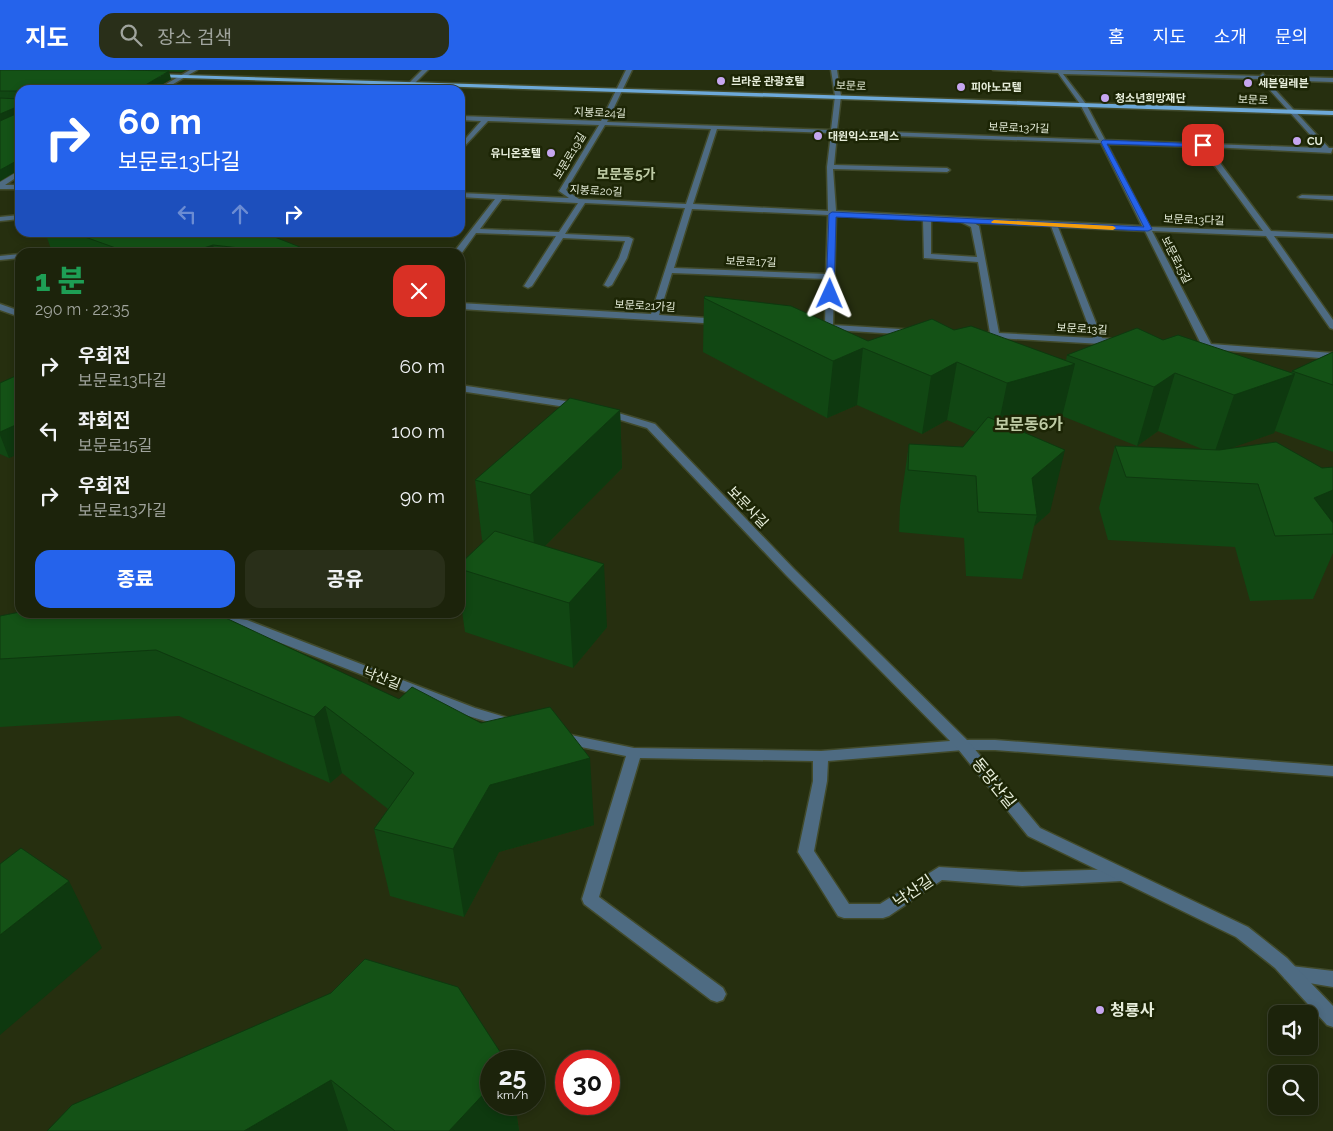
<!DOCTYPE html>
<html lang="ko">
<meta charset="utf-8">
<style>
:root{--surface:#1c230b;--page:#292f19;--text:#f1f3f6;--muted:#a0a49d;--line:#3a402c;--accent:#2563eb}
body{margin:0;font-family:Raleway,"Noto Sans KR",sans-serif;background:var(--page);color:var(--text);height:100vh;display:flex;flex-direction:column;font-size:19px;white-space:nowrap}
*{box-sizing:border-box;margin:0}
p{font-size:16px;color:var(--muted)}
.icon{flex:none;width:28px;height:28px;fill:none;stroke:currentColor;stroke-width:2;stroke-linecap:round;stroke-linejoin:round}
.map{position:relative;flex:1;overflow:hidden}
.details{position:absolute;left:15px;top:178px;width:450px;height:370px;display:flex;flex-direction:column;background:var(--surface);border-radius:15px;box-shadow:0 2px 8px #0003,0 0 0 1px var(--line)}
.details>*{flex:none}
.banner{position:absolute;left:15px;top:15px;width:450px;height:152px;border-radius:15px;box-shadow:0 2px 8px #0003,0 0 0 1px var(--line);background:#2563eb;color:#fff;overflow:hidden}
.buttons{position:absolute;left:1268px;top:935px;display:grid;gap:10px}
.buttons a{display:grid;place-items:center;width:50px;height:50px;border-radius:10px;background:var(--surface);box-shadow:0 2px 8px #0003,0 0 0 1px var(--line);font-size:25px}
.speed{position:absolute;left:480px;top:980px;display:flex;gap:10px;font-size:25px;font-weight:700;text-align:center}
.speed>*{display:grid;place-content:center;width:65px;height:65px;border-radius:50%;background:var(--surface);box-shadow:0 2px 8px #0003,0 0 0 1px var(--line);line-height:1}
.speed small{font-size:12px;font-weight:400}
.speed .limit{border:8px solid #d22;background:#fff;color:#111}
.pin{position:absolute;display:grid;place-items:center;width:42px;height:42px;color:#fff;margin:-21px;border-radius:10px;box-shadow:0 2px 8px #0006}
.me{position:absolute;width:55px;margin:-28px;rotate:1deg;stroke-linejoin:round;filter:drop-shadow(0 0 4px #0008)}
.turn{display:flex;align-items:center;gap:18px;height:105px;padding:0 20px;font-size:22px}
.turn .icon{width:65px;height:65px;stroke-width:2.5}
.turn b{display:block;font-size:35px;line-height:42px}
.lanes{display:flex;align-items:center;height:48px;padding:0 20px;background:#0003;justify-content:center;gap:25px;direction:ltr}
.lanes .off{opacity:.35}
.round{display:grid;place-items:center;flex:none;width:52px;height:52px;border-radius:15px;background:var(--page)}
.head{display:flex;align-items:center;justify-content:space-between;height:85px;padding:0 20px}
h1{font-size:30px;font-weight:800;line-height:38px;color:#1e9e55}
.primary-button{display:flex;gap:10px;margin-top:auto;padding:10px 20px}
.primary-button a{flex:1;height:58px;border-radius:15px;background:var(--accent);color:#fff;font-size:20px;font-weight:800;line-height:58px;text-align:center}
.primary-button a+a{background:var(--page);color:var(--text)}
ul{padding:0;list-style:none}
li{display:flex;align-items:center;gap:15px;height:65px;padding:0 20px}
li div{flex:1}
li b{display:block;font-size:19px}
li em{font-style:normal}
header{display:flex;align-items:center;gap:30px;box-sizing:border-box;height:70px;padding:0 25px;background:var(--accent);color:#fff}
header strong{font-size:24px}
nav{display:flex;gap:28px;margin-inline-start:auto;font-size:18px}
.search{width:350px;height:45px;background:var(--page);display:flex;align-items:center;gap:12px;box-sizing:border-box;padding:0 18px;border-radius:15px;color:var(--muted);font-size:19px}
.map>svg:first-child{display:block}
.lines{fill:none;stroke-linecap:round;stroke-linejoin:round}
.minor-casing{stroke:#414a2b;stroke-width:3}
.tertiary-casing{stroke:#414a2b;stroke-width:3}
.primary-casing{stroke:#414a2b;stroke-width:3}
.minor{fill:#4e6b82;fill-rule:evenodd}
.tertiary{fill:#4e6b82;fill-rule:evenodd}
.primary{fill:#6da9d9;fill-rule:evenodd}
.wall{fill:#114713}
.shaded-wall{fill:#0e390f}
.building{fill:#145216;stroke:#0e390f}
.route{fill:#2563eb;stroke:#184099}
.slow{fill:#f59e0b}
.poi-dot{fill:#c6a6f0;stroke:#1c2505;stroke-width:2}
.labels{text-anchor:middle;dominant-baseline:central;stroke-width:5;stroke-linejoin:round;paint-order:stroke}
.far-poi-label{font-size:11px;font-weight:bold;fill:#e6edda;stroke:#1c2505;text-anchor:start}
.far-street-label{font-size:11px;fill:#e6edda;stroke:#1c2505}
.far-quarter-label{font-size:14px;font-weight:bold;fill:#becba5;stroke:#1c2505}
.street-label{font-size:14px;fill:#e6edda;stroke:#1c2505}
.quarter-label{font-size:16px;font-weight:bold;fill:#becba5;stroke:#1c2505}
.near-street-label{font-size:16px;fill:#e6edda;stroke:#1c2505}
.near-poi-label{font-size:16px;font-weight:bold;fill:#e6edda;stroke:#1c2505;text-anchor:start}
</style>
<header>
<strong>지도</strong>
<div class="search"><svg class="icon" aria-label="search" viewBox="0 0 24 24"><circle cx="10" cy="10" r="6"/><path d="M15 15l6 6"/></svg>장소 검색</div>
<nav><a>홈</a><a>지도</a><a>소개</a><a>문의</a></nav>
</header>
<div class="map">
<svg width="1333" height="1061" viewBox="0 0 1333 1061">
<rect width="100%" height="100%" fill="#262f0f"/>
<g class="lines">
<g class="minor-casing">
<path id="minor" d="M190 0H197L163 20H156Z
M422 0H428L408 20H402Z
M626 0H632L607 52 831 60 835 26 831 0H837L841 26 837 60 1099 70 1080 34 1058 3 993 0H1061L1260 6 1263 3 1265 6 1333 8V12L1266 10 1329 78H1333L1331 83 1208 77 1271 161 1333 164V168L1274 166 1333 250V259L1330 258 1266 166 1152 161 1211 274 1333 283V289L1193 278V274H1201L1145 161 1058 157 1102 268 1122 270 1123 272 1119 275 979 267V263H990L978 192 924 188 923 150 836 146 833 255 917 260V264L914 265 819 259V255H825L826 209 672 203 659 245 723 249 724 251 720 254 460 239V233L651 244 685 138 585 133 565 164 629 167 633 169 627 188 612 215 608 217 604 215 619 188 625 171 563 168 532 216 528 218 524 216 556 166 476 163 461 184 454 182 495 129 460 127V123L569 128 559 121 599 55 488 51 460 81V75L481 51 460 50V46L601 51ZM1063 4 1260 9 1322 78 1105 70 1086 34ZM605 55 711 59 686 134 579 129 566 120ZM717 59 831 63 827 97 828 141 693 134ZM837 64 1101 73 1142 156 836 141 833 99 947 102 950 100 947 98 834 95ZM1107 74 1201 77 1263 161 1150 157ZM502 129 577 133H578L559 162 480 159ZM692 139 828 145 826 204 674 198ZM931 150 961 152 971 157 977 187 931 184ZM974 153 1051 156 1093 268 999 263 979 156Z
M20 100V105L5 115H20V119H0V112Z
M1302 125 1333 126V130L1300 128 1298 127Z
M20 145V149L0 151V147Z
M20 184V188L0 190V186Z
M217 546 247 550 475 638 518 651 520 654 518 657 513 659 465 645 240 557 212 553 211 550 212 547Z
M561 663 634 678 821 681 963 670H995L1333 696V706L995 680H963L828 691 827 711 814 781 849 834H880L939 797 1022 802 1122 799 1128 800 1130 805 1128 810 1122 811 1022 816 942 810 889 846 883 848H844L838 846 798 782 813 711V691L640 688 599 827 723 918 726 924 723 930 717 932 711 930 584 834 582 829 626 686 556 672 554 668 556 664Z
M1291 896 1333 901V917L1285 909 1282 904 1285 899Z"/>
</g>
<g class="tertiary-casing">
<path id="tertiary" d="M0 234 20 241V247L0 240Z
M460 315 579 333 584 336 579 339 460 321Z
M605 339 655 354 794 499 968 671 1040 758 1248 857 1287 888 1333 936V957L1327 955 1275 898 1236 867 1028 766 958 679 786 505 647 358 601 344 600 342Z"/>
</g>
<g class="primary-casing">
<path id="primary" d="M152 4 1333 41V45L154 7Z"/>
</g>
<use href="#minor" class="minor"/>
<use href="#tertiary" class="tertiary"/>
<use href="#primary" class="primary"/>
</g>
<path class="wall" d="M0 0 171 9 152 20H20V99L0 111Z
M128 0H185L182 2Z
M45 162H262L301 182H52Z
M704 228 868 271 954 260 1066 290 1067 285 1163 270 1291 303 1292 301 1333 282V382L1275 361 1274 363 1230 378 1322 398 1333 397V483L1313 529 1250 531 1235 477 1108 470 1099 438 1115 376 1202 379 1158 361 1137 376 1062 346 1061 351 1025 362 1050 442 1034 456 1022 509 966 506 964 468 899 462 900 436 909 374 963 377 975 362 947 350 922 364 857 335 827 348 703 282Z
M20 304V383L9 388 0 384V313Z
M620 340 622 398 545 476 607 557 573 598 465 562 460 527V494L484 471 482 470 475 410Z
M213 542 594 755 499 782 464 847 390 826 374 759 388 739 342 703 330 713 179 646 0 657V546Z
M331 923 491 1034H515L519 1061H47Z"/>
<path class="shaded-wall" d="M169 1 171 9 152 20H137Z
M19 36 20 44 0 53V44Z
M20 89V99L0 111V100Z
M213 175 215 182H191Z
M863 278 857 335 827 348 833 291Z
M957 292 947 350 922 364 931 306Z
M1075 294 1061 351 995 372 1007 313Z
M1175 303 1158 361 1137 376 1154 317Z
M1295 304 1274 363 1214 384 1234 325Z
M620 340 622 398 535 486 530 425Z
M20 353V383L9 388 0 365V362Z
M1065 380 1050 442 1034 456 1037 445 1032 408Z
M1333 420V464L1314 428Z
M604 494 607 557 573 598 569 533Z
M325 636 342 703 330 713 314 647Z
M590 688 594 755 499 782 464 847 453 779 490 715Z
M69 811 102 878 0 965V865Z
M331 1010 348 1061H244Z
M491 1016V1034H515L519 1061H449Z"/>
<path class="building" d="M0 0H126L169 1 137 20H20V89L0 100V51L18 43 19 36 0 44V28L19 29 18 21H0Z
M71 162H262L300 177 299 182H275L213 175 191 182H127Z
M705 226 791 236 868 271 932 249 954 260 971 256 1075 294 1007 313 957 292 931 306 863 278 833 291 704 228Z
M1137 258 1163 270 1178 265 1295 304 1234 325 1175 303 1154 317 1067 285Z
M1333 282V315L1292 301Z
M20 304V353L0 362V313Z
M570 328 620 340 530 425 475 410Z
M988 347 1065 380 1032 408 1037 445 978 442 976 406 908 400 909 374 963 377Z
M1276 372 1322 398 1333 397V420L1314 428 1333 453V464L1275 466 1258 414 1126 407 1115 376 1219 380Z
M495 461 604 494 569 533 460 499V494Z
M20 542H213L399 629 412 617 481 653 550 637 590 688 490 715 453 779 374 759 414 703 325 636 314 647 156 580 0 589V546Z
M21 778 69 811 0 865V794Z
M365 889 458 917 506 991H491V1016L449 1061H395L331 1010 244 1061H47L72 1035 331 923Z"/>
<path class="route" d="M1103 70 1203 74 1206 75 1203 77 1107 74 1152 159 1148 161 836 147 834 224 830 226 826 224 829 144 832 142 1144 157 1101 72Z"/>
<path class="slow" d="M994 150 1113 156 1116 158 1113 160 992 153 991 152Z"/>
<g class="poi-dot">
<circle cx="721" cy="11" r="5"/>
<circle cx="1248" cy="13" r="5"/>
<circle cx="961" cy="17" r="5"/>
<circle cx="1105" cy="28" r="5"/>
<circle cx="818" cy="66" r="5"/>
<circle cx="1297" cy="71" r="5"/>
<circle cx="551" cy="83" r="5"/>
<circle cx="1100" cy="940" r="5"/>
</g>
<g class="labels">
<g class="far-poi-label">
<text x="731" y="11">브라운 관광호텔</text>
<text x="1258" y="13">세븐일레븐</text>
<text x="971" y="17">피아노모텔</text>
<text x="1115" y="28">청소년희망재단</text>
<text x="828" y="66">대원익스프레스</text>
<text x="1307" y="71">CU</text>
<text x="541" y="83" text-anchor="end">유니온호텔</text>
</g>
<g class="far-street-label">
<text transform="translate(851 16) rotate(2)">보문로</text>
<text transform="translate(1253 30) rotate(2)">보문로</text>
<text transform="translate(600 43) rotate(2)">지봉로24길</text>
<text transform="translate(1019 58) rotate(2)">보문로13가길</text>
<text transform="translate(570 86) rotate(-59)">보문로19길</text>
<text transform="translate(596 121) rotate(3)">지봉로20길</text>
<text transform="translate(1194 150) rotate(2)">보문로13다길</text>
<text transform="translate(1176 190) rotate(63)">보문로15길</text>
<text transform="translate(751 192) rotate(2)">보문로17길</text>
<text transform="translate(645 236) rotate(3)">보문로21가길</text>
<text transform="translate(1082 259) rotate(3)">보문로13길</text>
</g>
<g class="far-quarter-label">
<text x="626" y="104">보문동5가</text>
</g>
<g class="street-label">
<text transform="translate(748 437) rotate(46)">보문사길</text>
<text transform="translate(382 608) rotate(21)">낙산길</text>
</g>
<g class="quarter-label">
<text x="1029" y="354">보문동6가</text>
</g>
<g class="near-street-label">
<text transform="translate(994 713) rotate(51)">동망산길</text>
<text transform="translate(913 821) rotate(-34)">낙산길</text>
</g>
<g class="near-poi-label">
<text x="1110" y="940">청룡사</text>
</g>
</g>
</svg>
<div class="buttons">
<a><svg class="icon" aria-label="sound" viewBox="0 0 24 24"><path d="M4 9h4l5-4v14l-5-4H4zM17 9q2 3 0 6"/></svg></a>
<a><svg class="icon" aria-label="search" viewBox="0 0 24 24"><circle cx="10" cy="10" r="6"/><path d="M15 15l6 6"/></svg></a>
</div>
<div class="speed"><div>25<small>km/h</small></div><div class="limit">30</div></div>
<div class="pin" style="left:1203px;top:75px;background:#d93025"><svg class="icon" aria-label="arrive" viewBox="0 0 24 24"><path d="M6 21V4h12l-3 4 3 4H6"/></svg></div>
<svg class="me" style="left:830px;top:224px" viewBox="-20 -20 40 40"><path d="M0-17L14 15 0 8-14 15z" fill="#2563eb" stroke="#fff" stroke-width="4"/></svg>
<div class="banner">
<div class="turn"><svg class="icon" aria-label="right" viewBox="0 0 24 24"><path d="M7 20v-9h11M14 6l5 5-5 5"/></svg><div><b>60 m</b>보문로13다길</div></div>
<div class="lanes"><svg class="icon off" aria-label="left" viewBox="0 0 24 24"><path d="M17 20v-9H6M10 6l-5 5 5 5"/></svg><svg class="icon off" aria-label="ahead" viewBox="0 0 24 24"><path d="M12 20V5M6 11l6-6 6 6"/></svg><svg class="icon" aria-label="right" viewBox="0 0 24 24"><path d="M7 20v-9h11M14 6l5 5-5 5"/></svg></div>
</div>
<section class="details">
<div class="head"><div><h1>1 분</h1><p>290 m · 22:35</p></div><a class="round" style="background:#d93025;color:#fff"><svg class="icon" aria-label="close" viewBox="0 0 24 24"><path d="M6 6l12 12M18 6L6 18"/></svg></a></div>
<ul>
<li><svg class="icon" aria-label="right" viewBox="0 0 24 24"><path d="M7 20v-9h11M14 6l5 5-5 5"/></svg><div><b>우회전</b><p>보문로13다길</p></div><em>60 m</em></li>
<li><svg class="icon" aria-label="left" viewBox="0 0 24 24"><path d="M17 20v-9H6M10 6l-5 5 5 5"/></svg><div><b>좌회전</b><p>보문로15길</p></div><em>100 m</em></li>
<li><svg class="icon" aria-label="right" viewBox="0 0 24 24"><path d="M7 20v-9h11M14 6l5 5-5 5"/></svg><div><b>우회전</b><p>보문로13가길</p></div><em>90 m</em></li>
</ul>
<div class="primary-button"><a>종료</a><a>공유</a></div>
</section>
</div>
